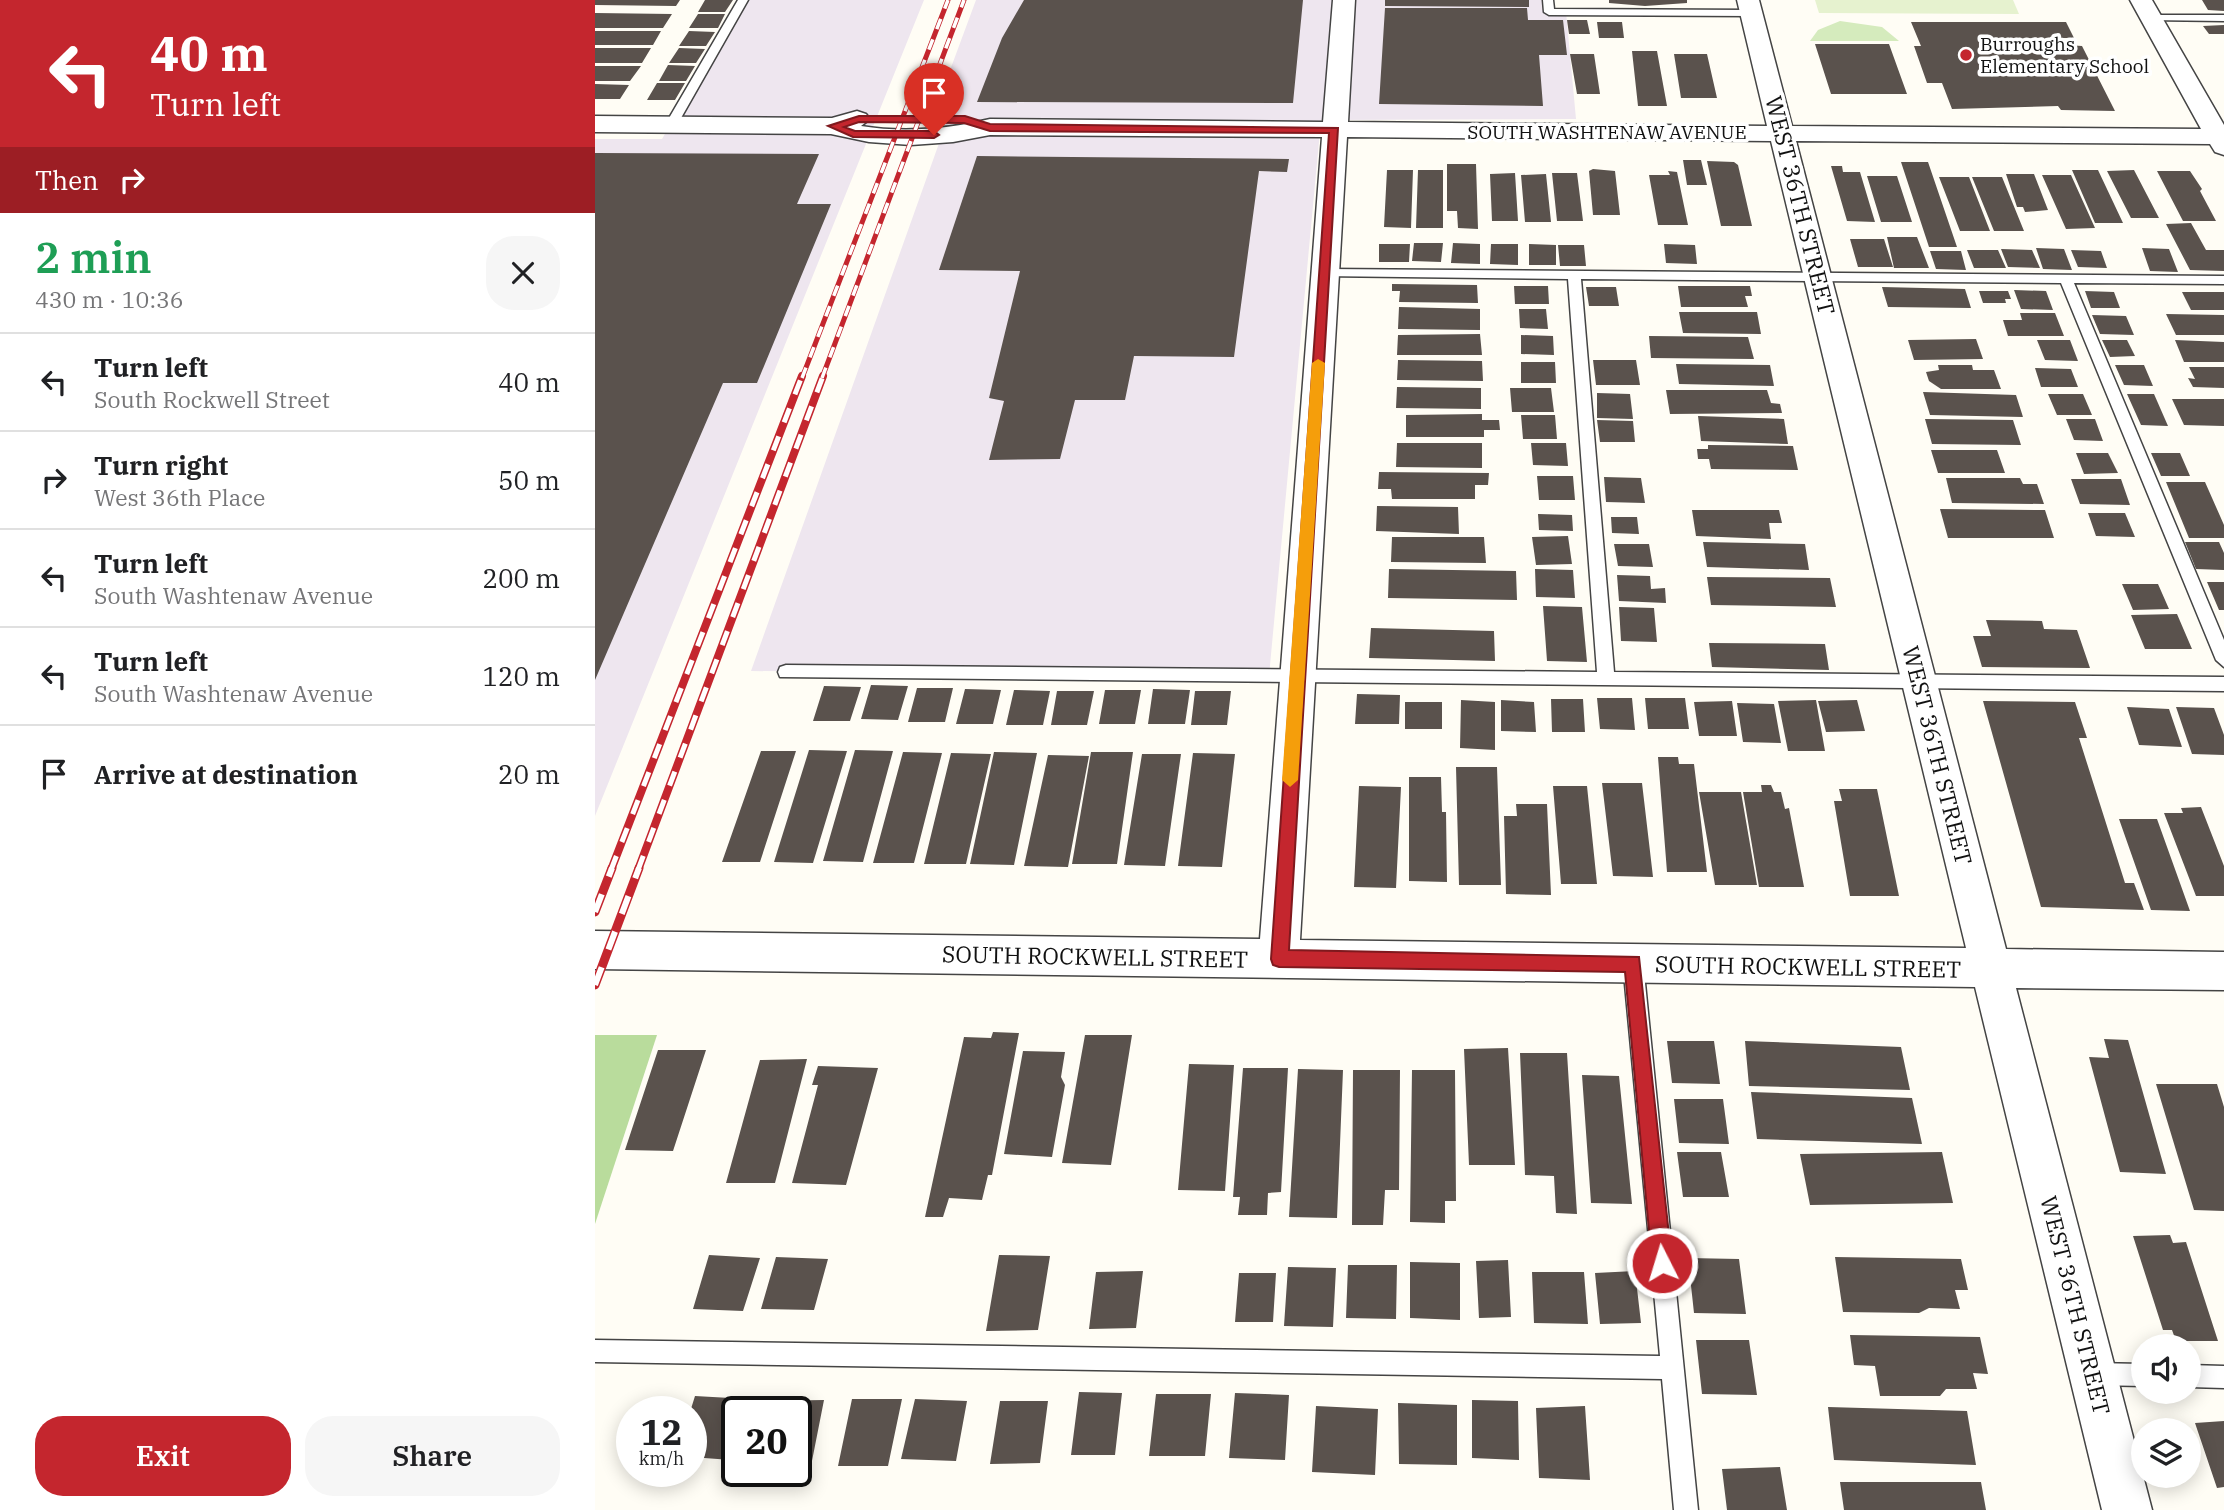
<!DOCTYPE html>
<meta charset="utf-8">
<style>
:root{--surface:#fff;--page:#f6f6f6;--text:#202124;--muted:#757577;--line:#e0e0e0;--accent:#c4262e}
body{margin:0;font-family:"IBM Plex Serif",serif;background:var(--page);color:var(--text);height:100vh;display:flex;flex-direction:column;font-size:26px;white-space:nowrap}
*{box-sizing:border-box;margin:0}
p{font-size:23px;color:var(--muted)}
.icon{flex:none;width:38px;height:38px;fill:none;stroke:currentColor;stroke-width:2;stroke-linecap:round;stroke-linejoin:round}
.map{position:relative;flex:1;overflow:hidden}
.side{display:flex;flex-direction:column;background:var(--surface);width:595px}
.side>*{flex:none}
.top-card{background:#c4262e;color:#fff;overflow:hidden}
.controls{position:absolute;left:1536px;top:1334px;display:grid;gap:14px}
.controls a{display:grid;place-items:center;width:70px;height:70px;border-radius:50%;background:var(--surface);box-shadow:0 4px 18px #0003;font-size:35px}
.speed{position:absolute;left:21px;top:1396px;display:flex;gap:14px;font-size:35px;font-weight:700;text-align:center}
.speed>*{display:grid;place-content:center;width:91px;height:91px;border-radius:50%;background:var(--surface);box-shadow:0 4px 18px #0003;line-height:1}
.speed small{font-size:18px;font-weight:400}
.speed .limit{border:4px solid #111;border-radius:10px;background:#fff;color:#111}
.pin{position:absolute;display:grid;place-items:center;width:60px;height:60px;color:#fff;margin:-72px -30px;border-radius:50% 50% 50% 0;rotate:-45deg;box-shadow:0 0 7px #0007}
.pin .icon{rotate:45deg}
.me{position:absolute;width:77px;margin:-38px;rotate:355deg;stroke-linejoin:round;filter:drop-shadow(0 0 5px #0008)}
.turn{display:flex;align-items:center;gap:24px;height:147px;padding:0 35px;font-size:32px}
.turn .icon{width:91px;height:91px;stroke-width:2.5}
.turn b{display:block;font-size:49px;line-height:60px}
.then{display:flex;align-items:center;height:66px;padding:0 35px;background:#0003;gap:14px;font-size:26px}
.round{display:grid;place-items:center;flex:none;width:74px;height:74px;border-radius:28px;background:var(--page)}
.summary{display:flex;align-items:center;justify-content:space-between;height:119px;padding:0 35px}
h1{font-size:42px;font-weight:600;line-height:52px;color:#1e9e55}
.action{display:flex;gap:14px;margin-top:auto;padding:14px 35px}
.action a{flex:1;height:80px;border-radius:28px;background:var(--accent);color:#fff;font-size:28px;font-weight:600;line-height:80px;text-align:center}
.action a+a{background:var(--page);color:var(--text)}
ul{padding:0;list-style:none}
li{display:flex;align-items:center;gap:21px;height:98px;padding:0 35px;border-top:2px solid var(--line)}
li div{flex:1}
li b{display:block;font-size:26px}
li em{font-style:normal}
main{display:flex;flex:1;min-height:0}
.map>svg:first-child{display:block}
.industrial{fill:#eee6ef}
.green{fill:#d5ebbd}
.forest{fill:#b9dc9c}
.pitch{fill:#e6f2cf}
.building{fill:#5a524d}
.lines{fill:none;stroke-linecap:round;stroke-linejoin:round}
.lane-casing{stroke:#444;stroke-width:3}
.street-casing{stroke:#444;stroke-width:3}
.lane{fill:#fff;fill-rule:evenodd}
.street{fill:#fff;fill-rule:evenodd}
.rail-far2-casing{stroke:#c4262e;stroke-width:5}
.rail-far1-casing{stroke:#c4262e;stroke-width:8}
.rail-casing{stroke:#c4262e;stroke-width:9}
.rail-far2{stroke:#fff;stroke-width:3.5;stroke-dasharray:11;stroke-linecap:butt}
.rail-far1{stroke:#fff;stroke-width:5;stroke-dasharray:15;stroke-linecap:butt}
.rail{stroke:#fff;stroke-width:6;stroke-dasharray:19;stroke-linecap:butt}
.route{fill:#c4262e;stroke:#7f191e;stroke-width:2}
.slow{fill:#f59e0b}
.poi-dot{fill:#c4262e;stroke:#fff;stroke-width:2.5}
.labels{text-anchor:middle;dominant-baseline:central;stroke-width:7;stroke-linejoin:round;paint-order:stroke}
.far-poi-label{font-size:19px;fill:#111;stroke:#fff;text-anchor:start}
.far-street-label{font-size:19px;fill:#111;stroke:#fff}
.street-label{font-size:23px;fill:#111;stroke:#fff}
</style>
<main>
<section class="side">
<div class="top-card">
<div class="turn"><svg class="icon" aria-label="left" viewBox="0 0 24 24"><path d="M17 20v-9H6M10 6l-5 5 5 5"/></svg><div><b>40 m</b>Turn left</div></div>
<div class="then">Then<svg class="icon" aria-label="right" viewBox="0 0 24 24"><path d="M7 20v-9h11M14 6l5 5-5 5"/></svg></div>
</div>
<div class="summary"><div><h1>2 min</h1><p>430 m · 10:36</p></div><a class="round"><svg class="icon" aria-label="close" viewBox="0 0 24 24"><path d="M6 6l12 12M18 6L6 18"/></svg></a></div>
<ul>
<li><svg class="icon" aria-label="left" viewBox="0 0 24 24"><path d="M17 20v-9H6M10 6l-5 5 5 5"/></svg><div><b>Turn left</b><p>South Rockwell Street</p></div><em>40 m</em></li>
<li><svg class="icon" aria-label="right" viewBox="0 0 24 24"><path d="M7 20v-9h11M14 6l5 5-5 5"/></svg><div><b>Turn right</b><p>West 36th Place</p></div><em>50 m</em></li>
<li><svg class="icon" aria-label="left" viewBox="0 0 24 24"><path d="M17 20v-9H6M10 6l-5 5 5 5"/></svg><div><b>Turn left</b><p>South Washtenaw Avenue</p></div><em>200 m</em></li>
<li><svg class="icon" aria-label="left" viewBox="0 0 24 24"><path d="M17 20v-9H6M10 6l-5 5 5 5"/></svg><div><b>Turn left</b><p>South Washtenaw Avenue</p></div><em>120 m</em></li>
<li><svg class="icon" aria-label="arrive" viewBox="0 0 24 24"><path d="M6 21V4h12l-3 4 3 4H6"/></svg><div><b>Arrive at destination</b></div><em>20 m</em></li>
</ul>
<div class="action"><a>Exit</a><a>Share</a></div>
</section>
<div class="map">
<svg width="1629" height="1510" viewBox="0 0 1629 1510">
<rect width="100%" height="100%" fill="#fffdf5"/>
<path class="industrial" d="M148 0H329L0 816V139H67Z
M381 0H953L954 11 971 12 981 119 726 120 674 676 156 671 358 104 359 100H344Z"/>
<path class="green" d="M1245 21 1287 27 1304 41H1215L1223 30Z"/>
<path class="forest" d="M0 1035H62L0 1224Z"/>
<path class="pitch" d="M1220 0H1418L1424 14 1224 13Z"/>
<path class="building" d="M0 0H85L81 6 0 5Z
M110 0H138L130 12H103Z
M429 0H708L698 103 382 102 407 38Z
M790 0H934V7L790 6Z
M1014 0H1092V3L1050 6 1014 3Z
M1607 0H1629V11L1613 10Z
M790 8H932L933 20H968L972 55H944L948 106 784 104Z
M0 13 77 14 68 28H0Z
M103 14H130L123 28H94Z
M972 20H992L995 34H974Z
M1002 22H1027L1029 38H1004Z
M1316 22H1471L1479 38H1461L1463 44H1456L1487 46 1520 111 1466 110 1463 106 1357 109 1347 83H1332L1319 46H1326Z
M1629 25V34H1614L1608 26Z
M0 31H66L58 45H0Z
M94 31 120 32 111 46H84Z
M1220 44H1294L1312 94H1236Z
M0 48H56L47 63H0Z
M84 48 110 49 101 63H74Z
M1037 51H1062L1072 106H1043Z
M975 54H999L1005 94H982Z
M1079 54H1112L1122 98H1086Z
M73 65 100 66 91 81H64Z
M0 66H46L35 81H0Z
M62 83H90L80 100H52Z
M0 84 34 85 25 99H0Z
M0 153 224 154 202 204H236L162 383H128L0 680Z
M382 156 694 159 692 172 664 171 639 357 539 356 530 400H480L465 459 394 460 409 401 394 398 425 271 344 270Z
M1088 160H1106L1112 185H1092Z
M1112 161 1139 162 1143 165 1157 226H1126Z
M1306 162H1333L1362 247H1334Z
M852 164H881L883 229 863 228 862 211H852Z
M1236 166H1247L1248 172H1265L1280 222 1252 221Z
M998 169 1020 171 1025 215H998L994 171Z
M792 170H818L816 228 789 227Z
M823 170H848V228H821Z
M1477 170H1503L1528 223H1500Z
M1539 170 1564 218H1536L1512 171Z
M1073 171 1082 172 1093 225H1063L1054 175H1075Z
M1562 171H1595L1607 189 1605 191 1621 221H1588Z
M920 173 923 221H897L895 174Z
M957 173H982L988 221H962Z
M951 174 956 222H930L926 175Z
M1411 174H1439L1453 210 1430 212 1428 207H1422Z
M1447 175H1476L1500 228 1471 229Z
M1272 176H1302L1317 222H1286Z
M1344 177H1374L1395 231H1365Z
M1377 177H1407L1429 231H1399Z
M1596 223 1611 250H1629V271L1595 270 1571 224Z
M1292 237H1322L1334 268H1299Z
M1255 239H1289L1298 267H1263Z
M819 243H848L846 262 817 261Z
M858 243 885 244V264L856 263Z
M784 244H815L814 262H784Z
M896 244H923V265L895 264Z
M934 244 961 245V265H934Z
M1069 244 1100 245 1102 264 1071 263Z
M963 245H989L991 266H965Z
M1441 248 1469 249 1477 270 1448 269Z
M1547 248 1574 249 1583 272 1555 271Z
M1406 249 1437 250 1445 268 1413 267Z
M1372 250H1403L1411 268H1379Z
M1476 250 1506 251 1512 268 1483 267Z
M1335 251H1366L1371 270 1341 269Z
M797 284 882 285 883 303 804 302 805 291H797Z
M919 286H953L954 304H920Z
M1083 286H1155L1157 296H1150L1153 307H1086Z
M991 287H1021L1024 306H994Z
M1287 287 1370 289 1376 308 1293 307Z
M1419 290 1451 291 1458 310 1426 309Z
M1384 291H1413L1416 299H1410L1411 303H1388Z
M1490 291 1519 292 1525 308H1496Z
M1587 292H1629V310H1596Z
M804 307 885 309V330L803 329Z
M924 309H951L953 329 925 328Z
M1084 312H1162L1166 334 1088 333Z
M1425 313H1460L1469 336H1413L1408 320H1427Z
M1571 314 1629 315V335H1581Z
M1497 315 1531 316 1539 335 1505 334Z
M885 334 887 355H802L803 335Z
M926 335 958 336 959 355 926 354Z
M1054 336 1153 337 1159 359 1056 358Z
M1381 339 1388 359 1319 360 1313 340Z
M1442 340H1475L1483 361 1450 360Z
M1507 340H1532L1540 356 1515 357Z
M1580 340 1629 342V362H1589Z
M803 360 887 361 888 381 802 380Z
M998 360H1041L1045 385H1001Z
M926 362H960L961 383H926Z
M1081 364 1175 365 1179 386 1084 384Z
M1343 365H1377L1378 370H1399L1406 389H1346L1334 381 1331 372 1344 370Z
M1520 365H1549L1558 386 1529 385Z
M1594 367H1629V388L1598 387 1593 378 1600 379Z
M1440 368 1476 369 1483 387H1446Z
M802 387 886 388V409L801 408Z
M915 388H956L959 412H917Z
M1071 390H1172L1176 403 1185 404 1187 413 1075 414Z
M1328 392 1421 395 1428 417 1335 415Z
M1002 393 1035 394 1038 419 1002 418Z
M1453 394H1488L1497 415H1462Z
M1532 394H1559L1573 426 1546 425Z
M1577 399H1629V426L1589 425Z
M887 414V420H904L905 430H889V437H811V415Z
M926 415H960L962 439H928Z
M1103 416 1189 419 1193 444 1106 441Z
M1330 419 1418 420 1426 445 1337 444Z
M1471 419H1500L1508 441 1479 440Z
M1002 420 1038 421 1040 442H1005Z
M802 443H887V468L801 467Z
M936 443H971L973 466 938 465Z
M1113 445 1198 446 1203 470 1116 469 1114 459H1103L1102 449H1113Z
M1336 450H1402L1410 473H1343Z
M1481 453H1513L1523 473 1489 474Z
M1556 453H1585L1595 476H1566Z
M784 472 894 473 893 485H880V499H797L796 489H783Z
M942 476H978L980 500H944Z
M1009 477 1046 478 1050 503 1011 502Z
M1351 478H1425L1428 484H1442L1449 504 1357 503Z
M1476 479H1526L1535 505 1485 504Z
M1571 482H1610L1629 525V538H1594Z
M782 506 863 507 864 534 781 531Z
M1345 509 1450 510 1459 538H1353Z
M1097 510H1184L1187 523H1174L1176 539 1101 536Z
M1493 513H1530L1540 537 1501 536Z
M943 514 977 515 978 531 944 530Z
M1016 517H1042L1044 534 1017 533Z
M973 536 977 564 941 565 937 537Z
M797 537H889L891 563 796 562Z
M1108 542 1210 544 1214 570 1112 567Z
M1590 542H1624L1629 553V570L1601 569Z
M1019 544H1054L1058 567 1023 566Z
M794 569 921 571 922 600 793 598Z
M940 569 978 570 980 598 941 597Z
M1022 575 1055 576 1056 589 1070 588 1071 603 1024 601Z
M1112 577 1235 578 1241 607 1116 605Z
M1612 582H1629V610H1624Z
M1527 584H1563L1574 609 1538 610Z
M948 606 987 607 992 662 952 661Z
M1024 607 1059 608 1062 642 1026 641Z
M1582 614 1597 649H1550L1536 615Z
M1391 620 1447 621 1449 629 1482 630 1495 668 1387 667 1378 636H1396Z
M776 628 899 631 900 661 774 658Z
M1114 643 1230 644 1234 670 1117 667Z
M276 685 313 686 303 720 266 719Z
M229 686 266 687 255 721H218Z
M322 688H358L350 722H313Z
M370 689 406 690 398 724H361Z
M558 689 595 690 590 724H553Z
M419 690 455 691 448 725H411Z
M510 690H546L540 724H504Z
M462 691H499L492 725H456Z
M600 691H636L632 725H596Z
M762 694 805 695 804 724H760Z
M1002 698H1037L1040 730 1005 729Z
M1050 698H1090L1094 729H1053Z
M956 699H988L990 732H957Z
M866 700 900 702V750L865 748Z
M906 700 939 702 941 732 906 731Z
M1221 700 1230 751H1193L1183 701Z
M1262 700 1270 731 1231 732 1223 701Z
M1137 701 1142 736H1104L1099 702Z
M1388 701 1480 702 1492 738H1484L1530 883H1539L1549 910 1446 907Z
M810 702H847V729H810Z
M1142 703 1179 704 1186 743 1148 742Z
M1532 707 1574 709 1587 747 1544 745Z
M1581 707 1619 708 1629 735V755L1597 754Z
M214 750 252 751 218 863 179 862Z
M260 750 298 751 268 862 228 861Z
M166 751H201L165 862H127Z
M308 752 347 753 319 863H278Z
M399 752 442 753 419 865 375 864Z
M496 752H538L522 864H477Z
M356 753 396 754 371 864H329Z
M598 753 640 754 627 867 583 866Z
M547 754H586L570 866 529 865Z
M453 755 494 756 473 867 429 866Z
M1063 757H1083L1084 764H1099L1112 872H1072Z
M861 767H902L906 885H864Z
M814 777H846L847 812H851L852 882 814 881Z
M1007 783H1047L1058 877 1018 876Z
M1166 785H1176L1179 792H1186L1190 809 1194 808 1209 887H1164L1148 792H1167Z
M764 786 806 787 801 888 759 887Z
M958 786H992L1002 884H966Z
M1244 789H1282L1304 896H1255L1239 801H1247Z
M1104 792H1146L1162 885H1120Z
M921 804H952L956 895 911 894 909 816H922Z
M1606 807 1629 866V896H1601L1569 813H1588L1586 808Z
M1524 819H1562L1595 911 1556 910Z
M398 1032 424 1033 397 1175H393L387 1200 354 1198 348 1217H330L369 1037 396 1038Z
M490 1035H537L516 1165 467 1163Z
M1509 1039 1533 1040 1571 1174 1525 1172 1494 1057 1514 1058Z
M1072 1041H1119L1125 1084 1077 1083Z
M1150 1041 1306 1047 1315 1090 1154 1086Z
M913 1048 920 1165H874L869 1049Z
M63 1050H111L78 1151 30 1150Z
M428 1051 470 1052 466 1077 470 1085 457 1157 409 1154Z
M925 1053H972L982 1214 961 1213 959 1176 930 1175Z
M212 1059 180 1183H131L165 1060Z
M594 1064 639 1065 630 1191 583 1190Z
M223 1066 283 1068 251 1185 197 1183 223 1085H217Z
M648 1068H693L686 1192 673 1193 672 1215H643L645 1197H638Z
M703 1069 748 1070 742 1218 694 1217Z
M758 1070H805L804 1190H790L788 1225H757Z
M817 1070H860L861 1201H850V1223L815 1222Z
M987 1075 1024 1076 1037 1204 996 1203Z
M1561 1084H1622L1629 1107V1211L1599 1210Z
M1156 1092 1317 1098 1327 1144 1162 1139Z
M1079 1099H1128L1134 1144 1084 1143Z
M1082 1152H1126L1134 1197H1088Z
M1347 1152 1358 1203 1215 1205 1205 1154Z
M1575 1235 1578 1243 1591 1242 1623 1341H1581L1577 1330H1568L1538 1236Z
M114 1255 165 1258 148 1311 98 1309Z
M404 1255 455 1256 443 1330 391 1331Z
M181 1257 233 1259 219 1310 166 1309Z
M1240 1257 1366 1259 1373 1290H1360L1365 1309 1334 1308 1324 1313 1248 1312Z
M1093 1258 1144 1259 1151 1314 1099 1313Z
M913 1260 916 1317 884 1318 881 1261Z
M815 1262 865 1263V1320L815 1318Z
M753 1265H802L801 1319 751 1318Z
M693 1267 741 1268 738 1327 689 1326Z
M548 1271 541 1328 494 1329 501 1272Z
M1040 1271 1046 1323 1005 1324 1000 1273Z
M937 1272H989L993 1324 939 1323Z
M644 1273H681L678 1322H640Z
M1255 1335 1385 1337 1393 1374 1378 1373 1382 1389H1351L1345 1396H1285L1280 1366 1259 1365Z
M1101 1340H1154L1162 1395 1107 1394Z
M484 1392 527 1393 520 1455H476Z
M640 1393 694 1395 690 1460 634 1458Z
M561 1394H616L610 1456H554Z
M100 1396 153 1399 149 1412H142V1438L136 1460 96 1457 95 1412Z
M257 1399H307L293 1466H243Z
M320 1399 372 1401 361 1461 306 1459Z
M229 1400 215 1471H201V1412H166L169 1401Z
M877 1400 923 1401 924 1460 877 1458Z
M405 1401H453L445 1463 395 1464Z
M803 1403 862 1405V1465L804 1464Z
M721 1406 783 1409 780 1475 717 1472Z
M990 1406 995 1480 944 1478 941 1408Z
M1233 1407 1372 1411 1381 1465 1239 1460Z
M1629 1421V1487L1622 1488 1600 1423Z
M1185 1467 1192 1510H1132L1127 1469Z
M1245 1482H1386L1391 1510H1249Z"/>
<g class="lines">
<g class="lane-casing">
<path id="lane" d="M143 0H153L82 125 72 128 70 125Z
M948 0H958L959 9 1156 10 1161 13 1156 16 954 15 949 12Z
M1556 15H1629V21L1552 20V16Z
M730 269 1629 276V284L1479 283 1629 640V667L1621 660 1466 283 986 279 1019 672 1629 677V691L185 677 183 672 185 667 191 665 1002 672 973 279 725 276V270Z
M1038 954 1045 957 1048 963 1103 1510H1079L1067 1379 0 1362V1340L1065 1356 1028 963 1031 957Z
M1498 1363 1549 1364V1386L1498 1385 1490 1382 1487 1374 1490 1366Z
M1594 1365 1629 1366V1388L1594 1387Z"/>
</g>
<g class="street-casing">
<path id="street" d="M738 0H760L753 122 1172 126 1142 0H1164L1197 126 1606 129 1535 0H1557L1629 125V155L1620 152 1615 144 1201 141 1411 949 1629 952V990L1421 988 1557 1510H1507L1380 987 0 969V931L665 939 727 137 395 135 358 142 316 145 274 142 236 134 0 132V116L237 118 262 111 271 114 275 119 266 126C309 133 353 129 395 119L728 122ZM752 137 1176 141 1371 948 705 940Z"/>
</g>
<use href="#lane" class="lane"/>
<use href="#street" class="street"/>
<g class="rail-far2-casing">
<path id="rail-far2" d="M207 378 353 0
M227 378 369 0"/>
</g>
<g class="rail-far1-casing">
<path id="rail-far1" d="M16 870 207 376
M43 870 228 376"/>
</g>
<g class="rail-casing">
<path id="rail" d="M0 912 17 868
M0 985 44 868"/>
</g>
<use href="#rail-far2" class="rail-far2"/>
<use href="#rail-far1" class="rail-far1"/>
<use href="#rail" class="rail"/>
</g>
<path class="route" d="M264 116H370L395 124 743 128 694 950 1044 957 1077 1263 1074 1270 1067 1273 1060 1270 1057 1263 1030 972 684 967 678 965 676 959 734 133 395 131 369 123 264 122 249 127 260 131H339L344 135 339 138 258 137 233 126Z"/>
<path class="slow" d="M723 359 730 363 703 780 695 787 687 780 717 363Z"/>
<circle class="poi-dot" cx="1371" cy="55" r="7"/>
<g class="labels">
<g class="far-poi-label">
<text x="1385" y="44">Burroughs<tspan x="1385" dy="22">Elementary School</tspan></text>
</g>
<g class="far-street-label">
<text x="1012" y="132">SOUTH WASHTENAW AVENUE</text>
</g>
<g class="street-label">
<text transform="translate(1206 205) rotate(76)">WEST 36TH STREET</text>
<text transform="translate(1343 755) rotate(76)">WEST 36TH STREET</text>
<text transform="translate(500 956) rotate(1)">SOUTH ROCKWELL STREET</text>
<text transform="translate(1213 966) rotate(1)">SOUTH ROCKWELL STREET</text>
<text transform="translate(1481 1305) rotate(76)">WEST 36TH STREET</text>
</g>
</g>
</svg>
<div class="controls">
<a><svg class="icon" aria-label="sound" viewBox="0 0 24 24"><path d="M4 9h4l5-4v14l-5-4H4zM17 9q2 3 0 6"/></svg></a>
<a><svg class="icon" aria-label="layers" viewBox="0 0 24 24"><path d="M12 4l9 5-9 5-9-5zM3 14l9 5 9-5"/></svg></a>
</div>
<div class="speed"><div>12<small>km/h</small></div><div class="limit">20</div></div>
<div class="pin" style="left:339px;top:135px;background:#d93025"><svg class="icon" aria-label="arrive" viewBox="0 0 24 24"><path d="M6 21V4h12l-3 4 3 4H6"/></svg></div>
<svg class="me" style="left:1067px;top:1263px" viewBox="-20 -20 40 40"><circle r="17" fill="#c4262e" stroke="#fff" stroke-width="3"/><path d="M0-11L8 9 0 5-8 9z" fill="#fff"/></svg>
</div>
</main>
